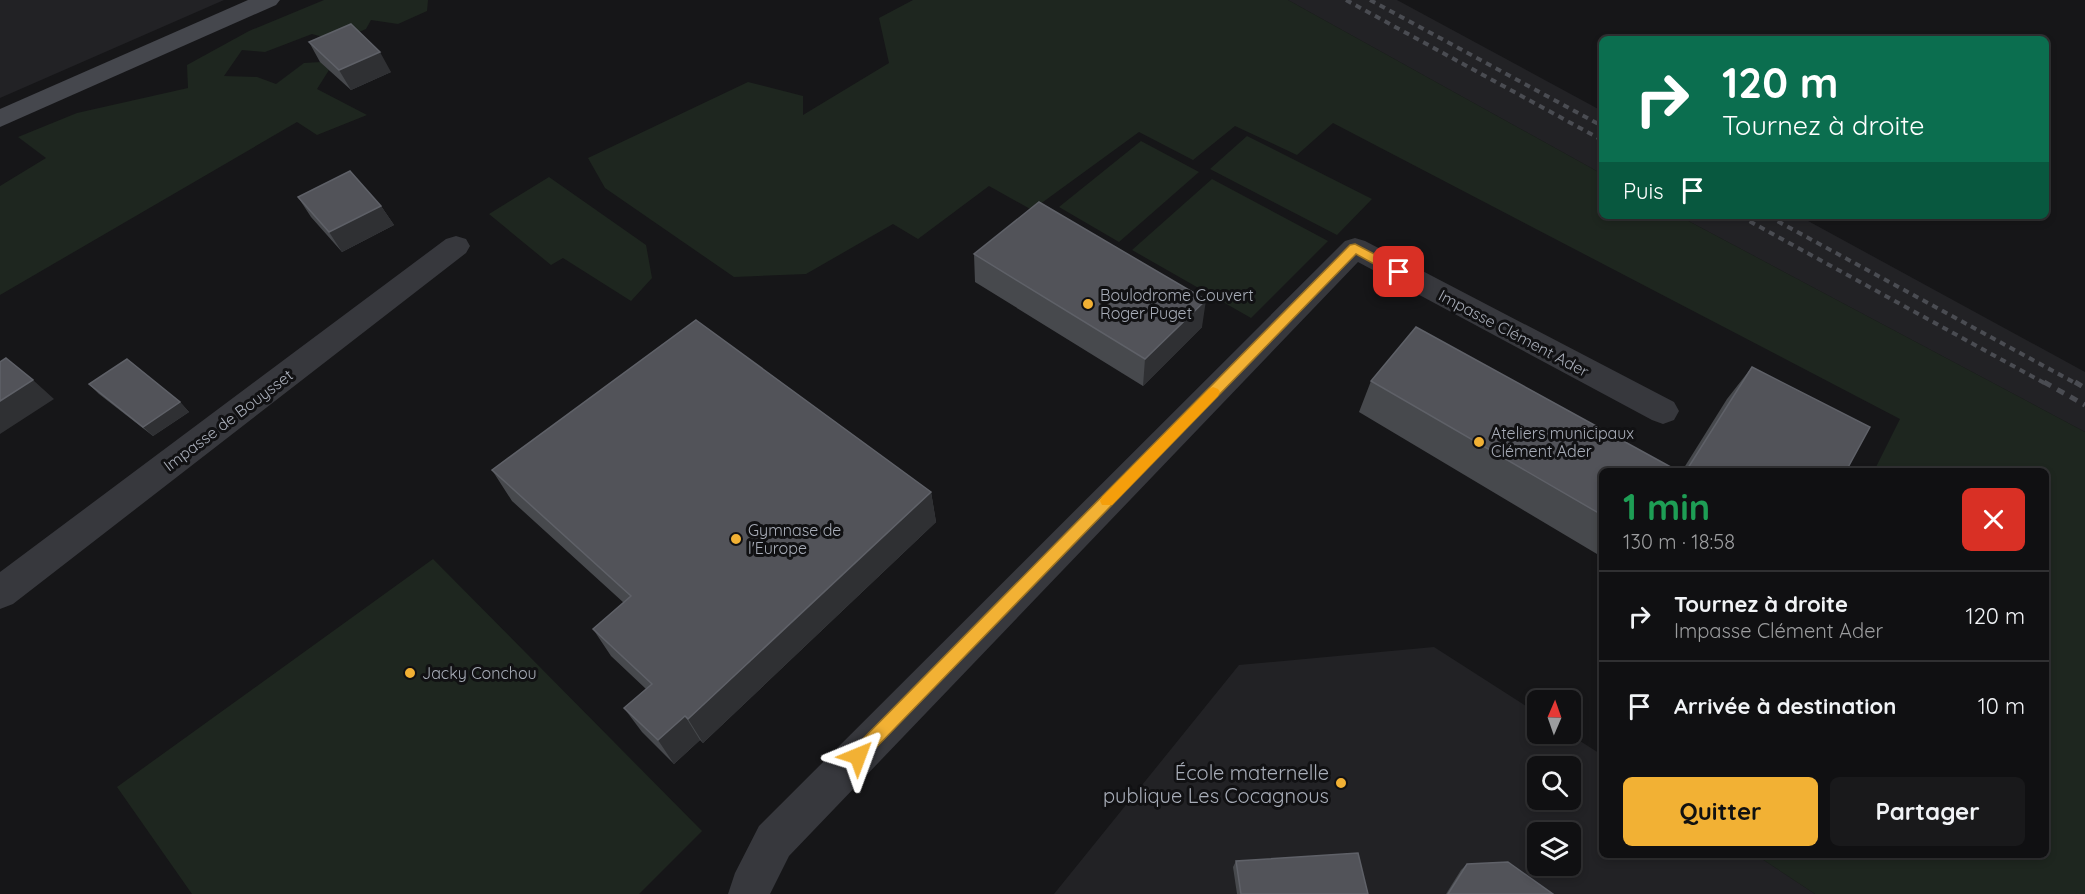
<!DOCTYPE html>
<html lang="fr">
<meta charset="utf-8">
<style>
:root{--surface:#101012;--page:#19191b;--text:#f1f3f6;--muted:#9c9d9f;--line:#303032;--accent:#f2b134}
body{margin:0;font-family:Quicksand,sans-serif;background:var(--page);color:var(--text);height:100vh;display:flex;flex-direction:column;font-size:22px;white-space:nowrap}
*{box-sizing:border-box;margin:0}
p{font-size:20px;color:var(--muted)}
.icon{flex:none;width:33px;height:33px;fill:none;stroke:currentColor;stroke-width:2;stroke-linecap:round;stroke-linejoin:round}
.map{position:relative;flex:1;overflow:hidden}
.panel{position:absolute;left:1599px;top:468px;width:450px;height:390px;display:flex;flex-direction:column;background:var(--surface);border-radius:9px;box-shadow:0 3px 9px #0003,0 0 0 2px var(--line)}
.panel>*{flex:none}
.guide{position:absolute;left:1599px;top:36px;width:450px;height:183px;border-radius:9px;box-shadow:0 3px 9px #0003,0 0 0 2px var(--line);background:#0b6e4f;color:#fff;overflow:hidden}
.needle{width:39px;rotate:2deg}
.fabs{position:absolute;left:1527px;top:690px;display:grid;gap:12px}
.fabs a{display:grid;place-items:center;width:54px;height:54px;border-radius:9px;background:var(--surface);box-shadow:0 3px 9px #0003,0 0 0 2px var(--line);font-size:30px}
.pin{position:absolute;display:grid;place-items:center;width:51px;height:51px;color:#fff;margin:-26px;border-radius:12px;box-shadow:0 3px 9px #0006}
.me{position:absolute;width:66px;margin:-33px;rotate:44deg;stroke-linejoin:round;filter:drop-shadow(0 0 4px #0008)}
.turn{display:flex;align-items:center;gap:21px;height:126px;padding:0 24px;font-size:27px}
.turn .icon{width:78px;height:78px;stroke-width:2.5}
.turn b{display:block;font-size:42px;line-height:51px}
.then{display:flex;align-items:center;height:57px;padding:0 24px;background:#0003;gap:12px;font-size:22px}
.round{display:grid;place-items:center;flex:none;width:63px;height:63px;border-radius:9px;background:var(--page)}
.headline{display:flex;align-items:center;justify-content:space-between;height:102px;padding:0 24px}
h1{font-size:36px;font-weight:700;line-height:45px;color:#1e9e55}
.cta{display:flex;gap:12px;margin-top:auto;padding:12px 24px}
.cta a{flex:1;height:69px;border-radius:9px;background:var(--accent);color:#111;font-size:24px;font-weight:700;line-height:69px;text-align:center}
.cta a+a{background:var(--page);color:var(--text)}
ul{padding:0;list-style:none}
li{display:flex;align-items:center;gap:18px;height:90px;padding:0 24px;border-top:2px solid var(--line)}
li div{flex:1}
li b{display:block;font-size:22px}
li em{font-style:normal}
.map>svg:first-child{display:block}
.built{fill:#222225;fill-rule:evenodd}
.green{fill:#1e261f}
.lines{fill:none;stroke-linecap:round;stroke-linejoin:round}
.street{fill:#37383d;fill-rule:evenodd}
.secondary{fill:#45474d;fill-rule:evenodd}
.rail-far1{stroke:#4a4c52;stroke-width:4;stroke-dasharray:6 5;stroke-linecap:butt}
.rail{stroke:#4a4c52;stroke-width:5;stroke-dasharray:8 7;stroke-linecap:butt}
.wall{fill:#47494d}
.shaded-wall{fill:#2f3033}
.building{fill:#525359;stroke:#5f6168;stroke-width:1.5}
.route{fill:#f2b134;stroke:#9d7322;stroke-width:1.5}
.slow{fill:#f59e0b}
.poi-dot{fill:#f2b134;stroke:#111113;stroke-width:2}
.labels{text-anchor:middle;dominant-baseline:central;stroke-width:6;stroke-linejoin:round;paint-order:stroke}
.poi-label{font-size:16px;fill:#a8adb8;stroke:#111113;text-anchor:start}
.street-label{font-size:16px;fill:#a8adb8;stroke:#111113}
.near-poi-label{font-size:20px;fill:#a8adb8;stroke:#111113;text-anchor:end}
</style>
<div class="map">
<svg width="2085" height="894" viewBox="0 0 2085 894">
<rect width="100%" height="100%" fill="#161618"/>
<path class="built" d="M0 0H224L0 98Z
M1288 0H1397L1602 111V174Z
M1679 216H1799L2085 372V432Z
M1434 647 1537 713 1538 734H1569L1602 755V855H1756L1815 894H1054L1239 665ZM1538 766H1570V800H1538ZM1538 832H1570V866H1538Z"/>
<path class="green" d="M324 0H428L427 11 398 24 371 20 366 29 338 41 312 34 265 52 242 50 224 76 257 77 276 84 304 63 321 62 329 70 317 89 367 115 317 135 297 122 0 295V186L46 158 18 137 77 113 188 88 187 65 249 31Z
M913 0H1288L1602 174V216H1679L2085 432V894H1815L1756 855H2046V471H1874L1900 419 1333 123 1297 155 1235 126 1193 160 1139 132 1032 210 989 186 918 239 893 224 806 274 734 277 605 188 588 158 748 82 803 96V115L889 63 879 18Z
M1247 136 1372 199 1337 235 1210 169Z
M1141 141 1199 172 1119 242 1059 207Z
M549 177 646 245 652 278 631 301 563 258 551 265 489 214Z
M1212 179 1328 241 1251 318 1132 250Z
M433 559 702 831 639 894H192L117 787Z"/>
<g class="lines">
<path class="street" d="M456 236 466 239 470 246 466 253 13 604 0 609V572L446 239Z
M1355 238 1365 241 1674 402 1679 411 1674 420 1663 424 1652 420 1358 262 789 856 770 894H728L735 873 759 826 1345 241Z"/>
<path class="secondary" d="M248 0H280L276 5 0 127V109Z"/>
<path class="rail-far1" d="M1346 0 1602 140
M1370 0 1602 126
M1740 216 2046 384
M1768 216 2077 384"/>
<path class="rail" d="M2044 382 2085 405
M2075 382 2085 388"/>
</g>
<path class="wall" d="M309 42 391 72 351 90 320 62Z
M298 197 381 206 394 225 342 252 311 217Z
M974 254 1202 327 1143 386 975 282Z
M1752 367 1846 471H1682L1727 399Z
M1371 381 1602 471V557L1359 412Z
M89 384 180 402 189 412 153 436 99 394Z
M492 470 931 492 936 522 703 743 700 740 674 764 642 732 624 708 646 689 611 656 593 629 624 603 512 501Z
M1236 861 1368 894H1237L1233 867Z
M1467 864 1553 894H1446L1461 870Z"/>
<path class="shaded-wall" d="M380 52 391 72 351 90 339 70Z
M381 206 394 225 342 252 329 232Z
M1206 300 1202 327 1143 386 1145 359Z
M33 380 54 399 0 434V401Z
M180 402 189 412 153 436 143 427Z
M931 492 936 522 703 743 688 719Z
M685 716 700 740 674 764 658 740Z"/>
<path class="building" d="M351 24 380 52 339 70 309 42Z
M350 171 381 206 329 232 298 197Z
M1039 202 1206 300 1145 359 974 254Z
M696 320 931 492 688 719 685 716 658 740 624 708 652 684 593 629 631 596 492 470Z
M1416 327 1678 471H1602V515L1371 381Z
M6 358 33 380 0 401V362Z
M127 359 180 402 143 427 89 384Z
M1752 367 1870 427 1846 471H1686Z
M1358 853 1368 894H1241L1236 861Z
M1508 862 1553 894H1448L1467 864Z"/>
<path class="route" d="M1355 244 1403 269V275H1394L1356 254 863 761 858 764 852 761 850 756 852 750 1350 245Z"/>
<path class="slow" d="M1213 387 1218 389 1220 392 1218 396 1112 505H1102L1100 501 1102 497 1209 389Z"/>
<g class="poi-dot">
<circle cx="1088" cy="304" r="6"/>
<circle cx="1479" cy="442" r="6"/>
<circle cx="736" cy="539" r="6"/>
<circle cx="410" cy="673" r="6"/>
<circle cx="1341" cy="783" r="6"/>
</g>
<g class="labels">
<g class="poi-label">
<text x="1100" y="295">Boulodrome Couvert<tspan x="1100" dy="18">Roger Puget</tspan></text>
<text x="1491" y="433">Ateliers municipaux<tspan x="1491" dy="18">Clément Ader</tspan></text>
<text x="748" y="530">Gymnase de<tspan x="748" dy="18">l'Europe</tspan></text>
<text x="422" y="673">Jacky Conchou</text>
</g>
<g class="street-label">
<text transform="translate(1514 333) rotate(28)">Impasse Clément Ader</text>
<text transform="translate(228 420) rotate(-37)">Impasse de Bouysset</text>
</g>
<g class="near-poi-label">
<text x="1329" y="772">École maternelle<tspan x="1329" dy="23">publique Les Cocagnous</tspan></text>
</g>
</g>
</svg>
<div class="fabs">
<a><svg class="needle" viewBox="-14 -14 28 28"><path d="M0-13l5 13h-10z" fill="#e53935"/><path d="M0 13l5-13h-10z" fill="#9c9d9f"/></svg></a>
<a><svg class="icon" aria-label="search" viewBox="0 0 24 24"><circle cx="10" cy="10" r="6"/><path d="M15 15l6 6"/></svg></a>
<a><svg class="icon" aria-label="layers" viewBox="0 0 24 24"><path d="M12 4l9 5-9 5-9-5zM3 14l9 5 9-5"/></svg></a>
</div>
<div class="pin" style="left:1399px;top:272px;background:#d93025"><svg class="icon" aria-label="arrive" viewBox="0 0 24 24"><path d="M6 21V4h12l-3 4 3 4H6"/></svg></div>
<svg class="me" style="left:858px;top:756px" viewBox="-20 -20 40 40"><path d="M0-17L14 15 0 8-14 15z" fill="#f2b134" stroke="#fff" stroke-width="4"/></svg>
<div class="guide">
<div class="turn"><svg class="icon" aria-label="right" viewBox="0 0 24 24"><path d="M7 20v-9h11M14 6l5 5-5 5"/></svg><div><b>120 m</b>Tournez à droite</div></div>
<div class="then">Puis<svg class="icon" aria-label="arrive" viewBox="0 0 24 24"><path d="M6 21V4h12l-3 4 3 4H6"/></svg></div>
</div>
<section class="panel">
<div class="headline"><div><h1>1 min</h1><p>130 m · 18:58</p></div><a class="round" style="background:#d93025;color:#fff"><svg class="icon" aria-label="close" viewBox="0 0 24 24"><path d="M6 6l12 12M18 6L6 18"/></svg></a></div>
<ul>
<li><svg class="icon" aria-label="right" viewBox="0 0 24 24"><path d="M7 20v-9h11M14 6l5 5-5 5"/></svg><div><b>Tournez à droite</b><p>Impasse Clément Ader</p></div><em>120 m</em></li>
<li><svg class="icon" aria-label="arrive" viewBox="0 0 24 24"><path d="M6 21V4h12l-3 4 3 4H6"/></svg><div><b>Arrivée à destination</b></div><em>10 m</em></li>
</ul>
<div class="cta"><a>Quitter</a><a>Partager</a></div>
</section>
</div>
